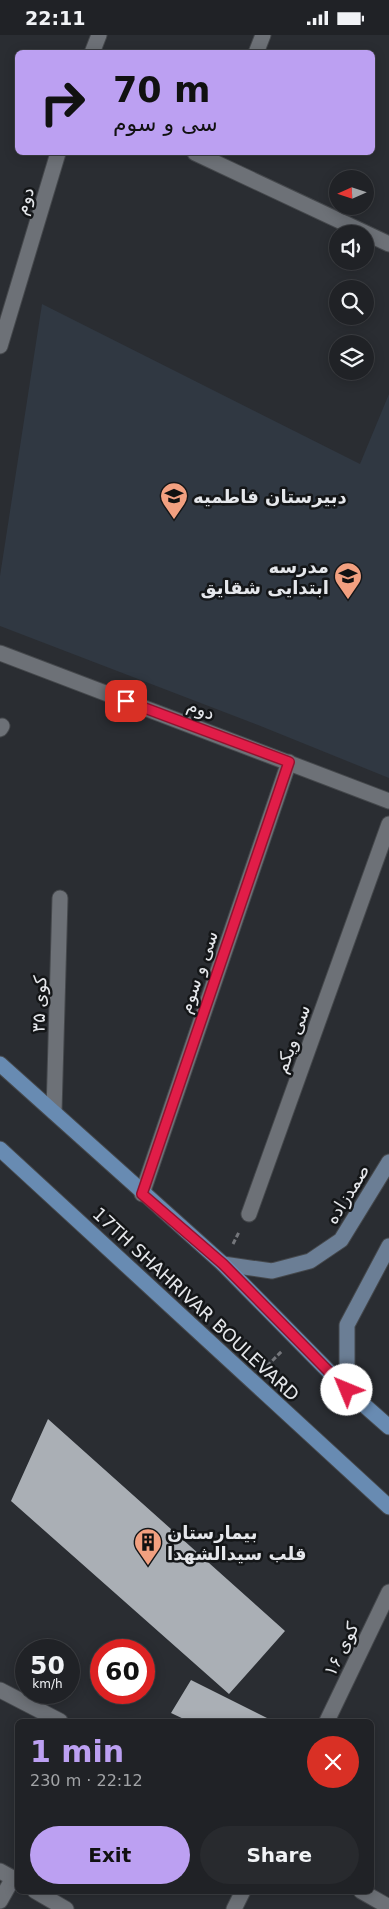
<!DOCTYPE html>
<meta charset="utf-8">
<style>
:root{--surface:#202226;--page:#282a2e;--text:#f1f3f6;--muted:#a2a4a7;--line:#3d3f43;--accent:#bca0f2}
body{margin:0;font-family:"DejaVu Sans","Noto Sans Arabic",sans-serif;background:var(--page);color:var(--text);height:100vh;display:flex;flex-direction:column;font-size:19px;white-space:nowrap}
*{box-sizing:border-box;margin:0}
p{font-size:16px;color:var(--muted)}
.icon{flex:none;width:28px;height:28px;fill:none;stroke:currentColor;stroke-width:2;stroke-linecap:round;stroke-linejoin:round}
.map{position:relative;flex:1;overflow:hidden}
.sheet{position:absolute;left:15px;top:1684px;width:359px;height:175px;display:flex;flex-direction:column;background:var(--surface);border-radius:8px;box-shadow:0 2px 12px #0003,0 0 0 1px var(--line)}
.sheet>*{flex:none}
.top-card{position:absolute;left:15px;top:15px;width:360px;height:105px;border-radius:8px;box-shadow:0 2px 12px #0003,0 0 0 1px var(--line);background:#bca0f2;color:#111;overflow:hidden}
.needle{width:32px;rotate:267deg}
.fabs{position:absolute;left:329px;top:135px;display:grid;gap:10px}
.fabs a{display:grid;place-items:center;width:45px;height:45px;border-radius:50%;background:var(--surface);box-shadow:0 2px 12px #0003,0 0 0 1px var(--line);font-size:25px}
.speed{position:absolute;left:15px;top:1604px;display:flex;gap:10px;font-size:25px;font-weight:700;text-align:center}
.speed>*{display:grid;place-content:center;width:65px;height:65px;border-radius:50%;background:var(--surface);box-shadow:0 2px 12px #0003,0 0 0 1px var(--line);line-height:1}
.speed small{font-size:12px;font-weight:400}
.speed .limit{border:8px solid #d22;background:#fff;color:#111}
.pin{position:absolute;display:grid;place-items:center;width:42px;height:42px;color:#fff;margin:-21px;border-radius:10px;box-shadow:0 2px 8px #0006}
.me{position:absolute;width:55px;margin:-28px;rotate:315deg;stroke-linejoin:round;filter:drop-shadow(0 0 4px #0008)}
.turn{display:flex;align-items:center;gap:18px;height:105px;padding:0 15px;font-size:22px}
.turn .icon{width:65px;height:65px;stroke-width:2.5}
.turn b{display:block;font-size:35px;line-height:42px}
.round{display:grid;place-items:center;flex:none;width:52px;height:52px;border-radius:26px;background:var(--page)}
.summary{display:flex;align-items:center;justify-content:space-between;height:85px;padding:0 15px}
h1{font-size:30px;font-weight:600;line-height:38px;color:var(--accent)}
.button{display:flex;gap:10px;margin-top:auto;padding:10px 15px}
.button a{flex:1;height:58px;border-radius:30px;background:var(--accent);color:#111;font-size:20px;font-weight:600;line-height:58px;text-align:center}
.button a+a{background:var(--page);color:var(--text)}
.status{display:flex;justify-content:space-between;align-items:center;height:35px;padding:0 25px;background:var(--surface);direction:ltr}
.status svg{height:14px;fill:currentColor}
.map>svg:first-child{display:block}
.built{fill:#303842}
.building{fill:#aaafb5}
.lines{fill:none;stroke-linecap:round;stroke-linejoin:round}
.minor-casing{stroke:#45484c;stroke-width:17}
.tertiary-casing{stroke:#45484c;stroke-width:17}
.secondary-casing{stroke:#45484c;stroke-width:17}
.primary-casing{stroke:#45484c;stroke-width:17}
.path{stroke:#74767b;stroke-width:3;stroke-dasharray:5 2.5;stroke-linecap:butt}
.minor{stroke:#6d7177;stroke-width:15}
.tertiary{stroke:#6d7177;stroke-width:15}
.secondary{stroke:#6b7e95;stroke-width:15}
.primary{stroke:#688bb2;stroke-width:15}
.route-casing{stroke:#92132f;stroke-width:12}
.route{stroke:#e11d48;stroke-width:9}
.labels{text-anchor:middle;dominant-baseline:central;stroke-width:5;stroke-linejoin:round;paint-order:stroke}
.street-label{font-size:18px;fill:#e5e7eb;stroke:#141618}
.poi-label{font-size:18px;font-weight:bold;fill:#e5e7eb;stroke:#141618;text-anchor:start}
</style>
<div class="status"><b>22:11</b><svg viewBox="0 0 49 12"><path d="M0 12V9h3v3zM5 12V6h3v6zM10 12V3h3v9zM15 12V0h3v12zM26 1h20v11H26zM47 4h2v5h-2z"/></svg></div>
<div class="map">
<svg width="389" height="1874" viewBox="0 0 389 1874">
<rect width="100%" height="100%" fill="#2a2d32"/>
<path class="built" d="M42 269 360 429 389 359V743L258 690 0 591V541Z"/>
<path class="building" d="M48 1384 285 1596 229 1659 11 1466Z
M191 1645 273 1686H188L171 1678Z"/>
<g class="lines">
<g class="minor-casing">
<path id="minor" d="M92 18 99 0
M256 18 263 0
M195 118 389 209
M0 311 58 118
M0 618 389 766
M0 694 2 691
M54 1077 60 863
M142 1159 289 727
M249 1179 389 789
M0 1655 60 1686
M327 1686 389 1557
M361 1856 389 1872
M0 1866 13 1843
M234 1874 243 1856"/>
</g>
<g class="tertiary-casing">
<path id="tertiary" d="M0 1836 18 1846
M35 1856 66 1874"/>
</g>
<g class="secondary-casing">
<path id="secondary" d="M223 1229 272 1236 310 1226 341 1205 389 1127
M347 1355V1290L389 1211"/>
</g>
<g class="primary-casing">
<path id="primary" d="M0 1029 223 1229 347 1355 389 1392
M0 1114 389 1472"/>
</g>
<path class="path" d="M233 1209 239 1197
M267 1331 282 1316"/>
<use href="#minor" class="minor"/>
<use href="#tertiary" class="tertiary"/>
<use href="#secondary" class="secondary"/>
<use href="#primary" class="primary"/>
</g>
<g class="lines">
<g class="route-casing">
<path id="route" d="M126 666 289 727 142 1159 223 1229 347 1355"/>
</g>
<use href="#route" class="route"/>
</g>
<defs>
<g id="school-pin" transform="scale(1.4375)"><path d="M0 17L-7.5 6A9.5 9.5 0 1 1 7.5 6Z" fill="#f2a080" stroke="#141618"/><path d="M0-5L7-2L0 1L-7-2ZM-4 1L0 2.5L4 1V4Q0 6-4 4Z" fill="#111"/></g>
<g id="building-pin" transform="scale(1.4375)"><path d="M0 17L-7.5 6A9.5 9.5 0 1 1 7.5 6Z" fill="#f2a080" stroke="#141618"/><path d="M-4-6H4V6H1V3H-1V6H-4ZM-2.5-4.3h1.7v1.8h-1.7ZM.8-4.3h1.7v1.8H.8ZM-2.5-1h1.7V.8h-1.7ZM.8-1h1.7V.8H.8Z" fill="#111"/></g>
</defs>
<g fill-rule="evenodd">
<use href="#school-pin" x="174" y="461"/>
<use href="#school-pin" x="348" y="541"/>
<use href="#building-pin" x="148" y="1507"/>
</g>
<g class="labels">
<g class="street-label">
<text transform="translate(24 166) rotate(-73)">دوم</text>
<text transform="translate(201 674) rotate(21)">دوم</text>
<text transform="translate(198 937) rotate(-71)">سی و سوم</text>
<text transform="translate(39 969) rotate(-88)">کوی ۳۵</text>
<text transform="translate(292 1004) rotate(-70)">سی ویکم</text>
<text transform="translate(347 1159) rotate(-58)">صمدزاده</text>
<text transform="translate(196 1269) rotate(43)">17TH SHAHRIVAR BOULEVARD</text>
<text transform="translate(341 1614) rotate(-64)">کوی ۱۶</text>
</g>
<g class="poi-label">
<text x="193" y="461">دبیرستان فاطمیه</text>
<text x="329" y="531" text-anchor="end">مدرسه<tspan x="329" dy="21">ابتدایی شقایق</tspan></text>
<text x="167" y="1497">بیمارستان<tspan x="167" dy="21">قلب سیدالشهدا</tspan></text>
</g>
</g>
</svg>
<div class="fabs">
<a><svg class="needle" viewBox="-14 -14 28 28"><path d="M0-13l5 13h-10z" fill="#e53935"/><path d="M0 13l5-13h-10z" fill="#a2a4a7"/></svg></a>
<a><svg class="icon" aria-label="sound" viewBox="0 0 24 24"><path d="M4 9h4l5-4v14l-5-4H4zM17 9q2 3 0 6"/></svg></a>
<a><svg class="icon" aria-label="search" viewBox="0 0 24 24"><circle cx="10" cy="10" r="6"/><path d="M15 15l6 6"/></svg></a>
<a><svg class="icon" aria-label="layers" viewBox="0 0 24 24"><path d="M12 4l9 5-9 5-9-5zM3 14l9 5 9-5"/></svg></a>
</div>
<div class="speed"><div>50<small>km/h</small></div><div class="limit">60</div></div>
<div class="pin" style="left:126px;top:666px;background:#d93025"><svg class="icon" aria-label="arrive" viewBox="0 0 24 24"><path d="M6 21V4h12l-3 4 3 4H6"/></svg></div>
<svg class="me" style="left:347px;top:1355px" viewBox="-20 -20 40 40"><circle r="19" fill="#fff"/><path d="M0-13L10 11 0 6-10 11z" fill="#e11d48"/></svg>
<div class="top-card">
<div class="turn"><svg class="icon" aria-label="right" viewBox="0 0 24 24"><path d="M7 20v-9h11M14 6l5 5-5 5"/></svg><div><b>70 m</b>سی و سوم</div></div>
</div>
<section class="sheet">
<div class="summary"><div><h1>1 min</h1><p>230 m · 22:12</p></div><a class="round" style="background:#d93025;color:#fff"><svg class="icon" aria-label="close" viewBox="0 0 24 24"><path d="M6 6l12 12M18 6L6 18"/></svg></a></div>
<div class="button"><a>Exit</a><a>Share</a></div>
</section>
</div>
